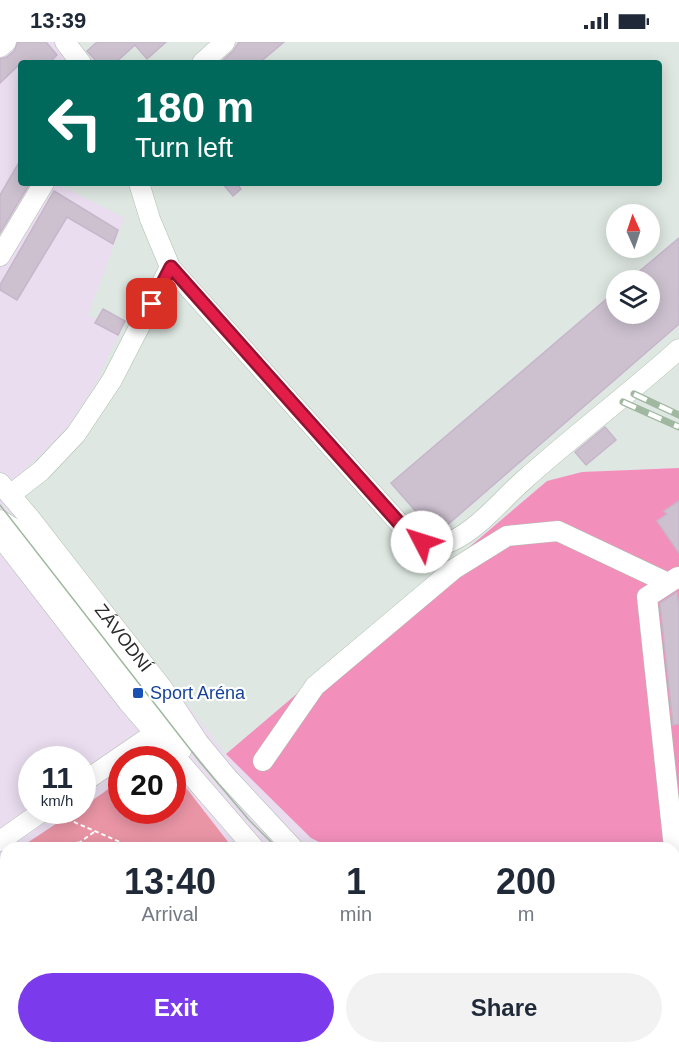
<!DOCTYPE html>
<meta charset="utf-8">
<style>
:root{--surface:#fff;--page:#f2f2f3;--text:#1f2937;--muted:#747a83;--accent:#7c3aed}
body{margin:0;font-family:Helvetica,sans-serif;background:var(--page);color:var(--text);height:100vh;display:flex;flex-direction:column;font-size:22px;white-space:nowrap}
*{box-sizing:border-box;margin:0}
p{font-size:20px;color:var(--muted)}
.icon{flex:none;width:33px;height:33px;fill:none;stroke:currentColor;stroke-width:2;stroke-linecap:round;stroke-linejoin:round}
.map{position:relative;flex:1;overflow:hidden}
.details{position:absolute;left:0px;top:800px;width:680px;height:212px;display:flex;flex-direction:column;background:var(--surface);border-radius:18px 18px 0 0;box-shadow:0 3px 15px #0003}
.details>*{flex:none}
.banner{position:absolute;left:18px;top:18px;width:644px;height:126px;border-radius:6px;box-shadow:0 3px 15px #0003;background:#00695c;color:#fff;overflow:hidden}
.needle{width:39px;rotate:357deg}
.tools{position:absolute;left:606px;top:162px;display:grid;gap:12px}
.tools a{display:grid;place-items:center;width:54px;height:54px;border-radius:50%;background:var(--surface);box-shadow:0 3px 15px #0003;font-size:30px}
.speed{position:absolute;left:18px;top:704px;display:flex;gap:12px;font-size:30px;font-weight:700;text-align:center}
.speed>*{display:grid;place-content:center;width:78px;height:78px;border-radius:50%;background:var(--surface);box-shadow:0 3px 15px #0003;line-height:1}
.speed small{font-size:15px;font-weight:400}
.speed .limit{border:9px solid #d22;background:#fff;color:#111}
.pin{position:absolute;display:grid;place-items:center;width:51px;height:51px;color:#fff;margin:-26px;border-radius:12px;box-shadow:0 3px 9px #0006}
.me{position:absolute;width:66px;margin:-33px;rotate:310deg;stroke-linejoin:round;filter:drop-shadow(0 0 4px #0008)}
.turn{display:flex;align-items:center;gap:21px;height:126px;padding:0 18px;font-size:27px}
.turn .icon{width:78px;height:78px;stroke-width:2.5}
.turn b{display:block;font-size:42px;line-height:51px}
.eta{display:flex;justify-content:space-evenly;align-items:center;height:102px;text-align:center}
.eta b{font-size:36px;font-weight:800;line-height:42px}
.cta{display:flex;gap:12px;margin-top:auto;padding:12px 18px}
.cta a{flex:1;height:69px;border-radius:36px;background:var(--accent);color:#fff;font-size:24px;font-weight:800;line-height:69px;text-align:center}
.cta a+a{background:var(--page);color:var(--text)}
.status{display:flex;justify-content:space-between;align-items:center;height:42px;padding:0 30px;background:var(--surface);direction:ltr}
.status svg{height:16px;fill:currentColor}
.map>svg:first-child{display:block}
.industrial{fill:#dee7e1;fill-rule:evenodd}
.green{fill:#ea95a6}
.pitch{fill:#f290bb}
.plaza{fill:#f3ebf6}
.building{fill:#cdc1d0;stroke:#c6b6ca;stroke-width:1.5}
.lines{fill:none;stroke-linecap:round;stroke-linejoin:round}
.minor-casing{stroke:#aebdad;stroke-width:21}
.path{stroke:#fff;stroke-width:2;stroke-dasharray:4.5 3;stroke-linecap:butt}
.minor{stroke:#fff;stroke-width:20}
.tram{stroke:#9fb89f;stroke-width:1.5}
.rail-casing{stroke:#9fb89f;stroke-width:7}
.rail{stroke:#fff;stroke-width:4.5;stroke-dasharray:14;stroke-linecap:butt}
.route-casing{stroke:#92132f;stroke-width:15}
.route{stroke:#e11d48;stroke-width:10}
.transit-dot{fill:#1a4fb4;stroke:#fff;stroke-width:2}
.labels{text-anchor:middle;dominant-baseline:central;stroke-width:4.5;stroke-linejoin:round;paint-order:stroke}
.street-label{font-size:18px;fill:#2c2c2c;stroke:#fff}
.transit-label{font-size:18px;fill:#164399;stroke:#fff;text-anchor:start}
</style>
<div class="status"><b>13:39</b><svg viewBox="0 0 49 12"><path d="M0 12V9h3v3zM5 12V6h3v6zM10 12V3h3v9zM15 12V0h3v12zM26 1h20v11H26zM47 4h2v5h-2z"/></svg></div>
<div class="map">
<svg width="679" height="1010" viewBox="0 0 679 1010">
<rect width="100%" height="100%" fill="#e9ddef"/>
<path class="industrial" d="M78 0H679V426L582 430 547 439 226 712 12 440 66 388 96 341 120 290 88 273 124 176 60 143 62 141H658V21H95ZM616 172H650V206H616ZM616 238H650V272H616Z"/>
<path class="green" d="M173 729 232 805 83 806 78 799 69 805H21L77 768H82L83 765 121 738 122 768H172Z
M6 978V1005H49L52 1010H0V983Z
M368 1005H479L475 1010H371Z"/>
<path class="pitch" d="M679 426V919L674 920V806L329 805 311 796 226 712 547 439 582 430Z"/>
<path class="plaza" d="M122 1005H160L151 1010H119L117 1008Z"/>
<path class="building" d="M18 0H46L57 13 49 21H21L0 41V17L7 15 14 9Z
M97 0H166L147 17 135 3 115 21H98L87 9Z
M239 0H284L259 21H220L233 9Z
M21 117V141H30L0 191V153Z
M222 141H236L241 147 233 154Z
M54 149 118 188 113 202 67 175 17 258 0 248V243Z
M679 196V282L438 491 434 490 391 441 616 249V272H650V238H629Z
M103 267 125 279 118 293 95 281Z
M605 385 616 398 586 423 575 410Z
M679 459V511L657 479 667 472 664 469Z
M677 550 679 565V682L673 683 660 561Z"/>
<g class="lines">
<g class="minor-casing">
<g id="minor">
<path d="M65 0 81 21"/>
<path d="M0 5 6 0"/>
<path d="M202 21 225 0"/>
<path d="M0 214 44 141"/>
<path d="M170 225 408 491C420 500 435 507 450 500 479 487 501 458 524 438 574 393 629 352 679 307"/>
<path id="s1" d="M0 441 29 475 163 647 198 700 226 734 293 806"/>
<path d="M10 453 41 429 76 392 112 338 170 225 150 177 139 141"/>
<path d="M0 478 16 488 166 683 182 707"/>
<path d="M0 494 128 660 254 806"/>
<path d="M678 535 647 555 679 853"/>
<path d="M263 719 315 644 454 527 507 494 558 489 668 541"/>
<path d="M82 741 155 691"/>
<path d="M0 799 44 768"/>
<path d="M674 886 679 885"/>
<path d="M674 947 679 944"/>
<path d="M674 966 679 969"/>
<path d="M368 1005 371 1010"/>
<path d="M672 1005 679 1008"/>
<path d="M302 1006 304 1010"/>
<path d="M327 1009 331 1010 342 1005"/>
</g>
</g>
<path class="path" d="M60 774 134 806
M72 806 94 790
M2 815 0 821 6 831
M0 857 6 853"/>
<use href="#minor" class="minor"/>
<path class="tram" d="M0 463 200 720 249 778 277 806
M674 983 679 986"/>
<g class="rail-casing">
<path id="rail" d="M634 352 679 373
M623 360 679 385"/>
</g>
<use href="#rail" class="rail"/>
</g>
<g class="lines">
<g class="route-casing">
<path id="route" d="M152 262 171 225 408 491 422 500"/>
</g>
<use href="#route" class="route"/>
</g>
<rect class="transit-dot" x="132" y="645" width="12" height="12" rx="3"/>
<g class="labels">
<g class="street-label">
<text stroke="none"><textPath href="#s1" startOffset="198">ZÁVODNÍ</textPath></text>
</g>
<g class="transit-label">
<text x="150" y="651">Sport Aréna</text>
</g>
</g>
</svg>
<div class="tools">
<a><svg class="needle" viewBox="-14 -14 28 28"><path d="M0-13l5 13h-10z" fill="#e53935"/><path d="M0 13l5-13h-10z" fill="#747a83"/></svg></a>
<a><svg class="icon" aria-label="layers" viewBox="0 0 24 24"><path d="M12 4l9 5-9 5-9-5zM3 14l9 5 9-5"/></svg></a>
</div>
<div class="speed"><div>11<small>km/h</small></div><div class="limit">20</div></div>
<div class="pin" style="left:152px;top:262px;background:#d93025"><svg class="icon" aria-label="arrive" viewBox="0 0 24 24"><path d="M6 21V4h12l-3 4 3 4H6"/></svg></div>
<svg class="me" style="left:422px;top:500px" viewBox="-20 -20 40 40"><circle r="19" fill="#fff"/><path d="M0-13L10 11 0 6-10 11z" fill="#e11d48"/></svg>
<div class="banner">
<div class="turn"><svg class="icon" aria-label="left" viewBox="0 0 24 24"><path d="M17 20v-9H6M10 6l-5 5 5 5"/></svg><div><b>180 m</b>Turn left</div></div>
</div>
<section class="details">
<div class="eta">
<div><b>13:40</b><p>Arrival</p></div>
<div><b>1</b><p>min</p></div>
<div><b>200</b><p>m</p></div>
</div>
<div class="cta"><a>Exit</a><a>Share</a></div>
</section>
</div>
